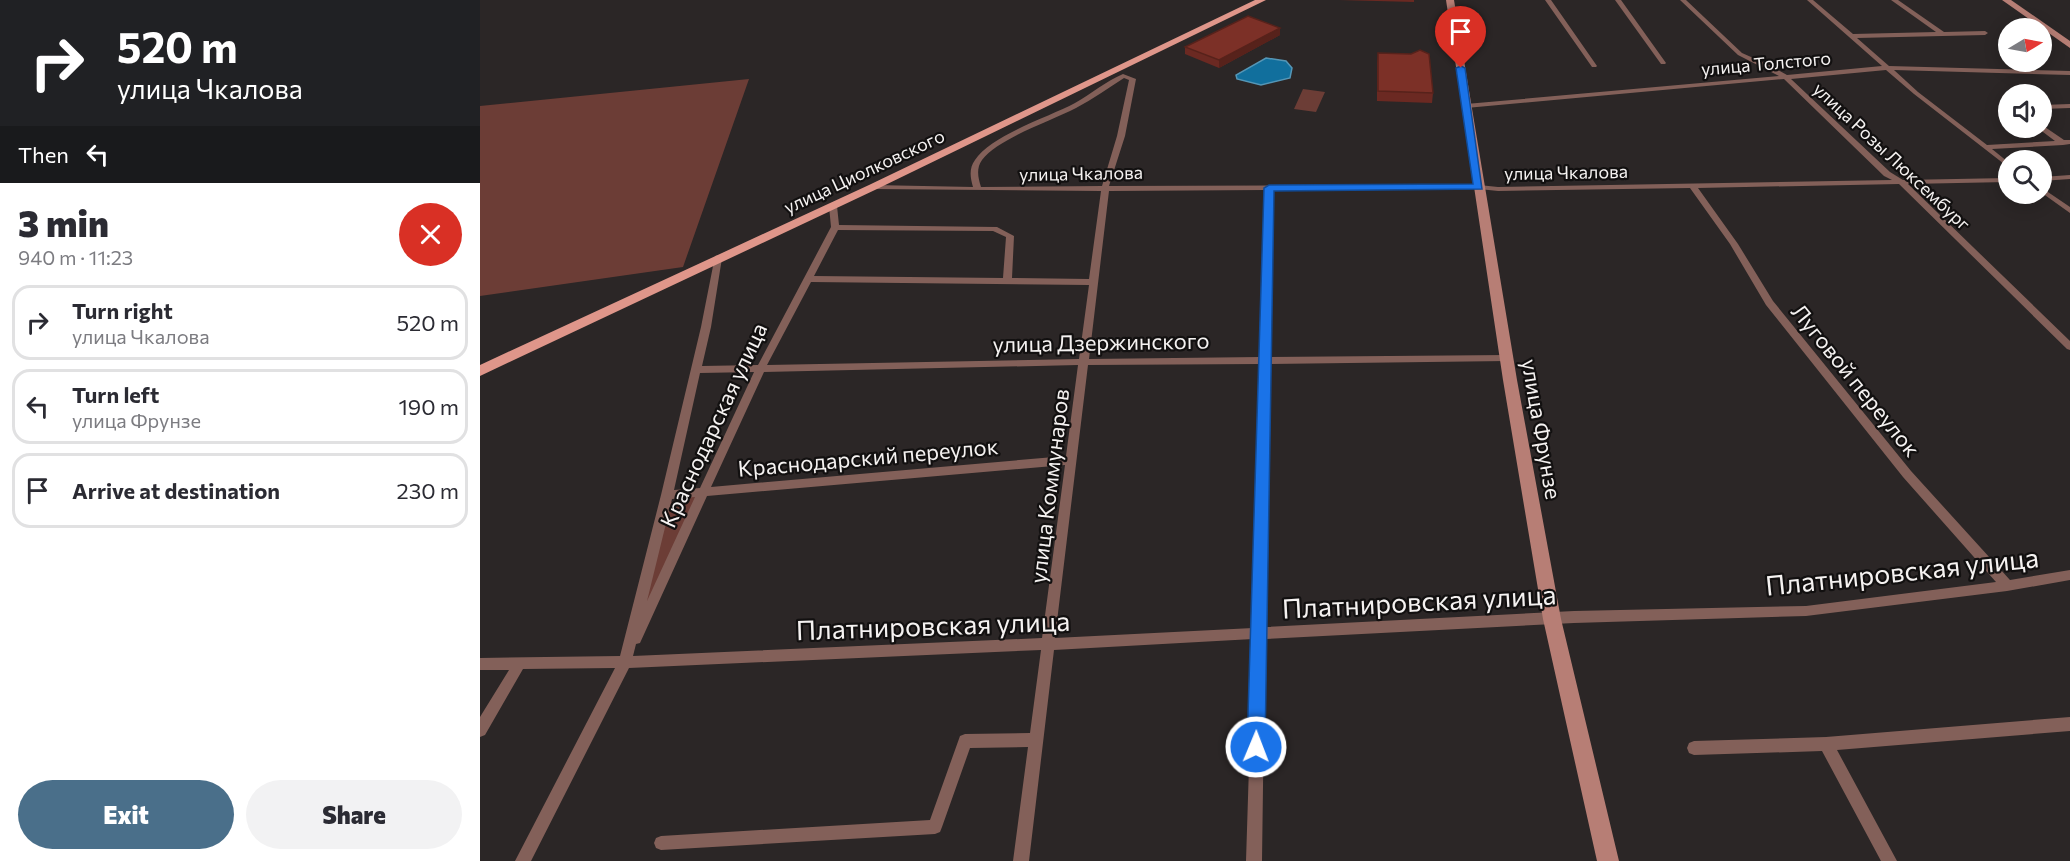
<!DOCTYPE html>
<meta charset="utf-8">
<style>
:root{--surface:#fff;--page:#f2f2f3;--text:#2b2b33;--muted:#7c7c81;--line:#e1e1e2;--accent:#4a6f8a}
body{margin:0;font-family:Commissioner,sans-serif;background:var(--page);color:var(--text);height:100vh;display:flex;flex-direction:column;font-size:22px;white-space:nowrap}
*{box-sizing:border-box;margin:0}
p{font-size:20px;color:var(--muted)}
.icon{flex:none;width:33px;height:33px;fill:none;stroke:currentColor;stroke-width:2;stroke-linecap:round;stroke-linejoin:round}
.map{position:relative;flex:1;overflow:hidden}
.sheet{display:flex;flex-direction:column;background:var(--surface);width:480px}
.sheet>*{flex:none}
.guide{background:#202124;color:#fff;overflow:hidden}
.needle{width:39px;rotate:80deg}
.controls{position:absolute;left:1518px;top:18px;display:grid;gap:12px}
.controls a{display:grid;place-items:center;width:54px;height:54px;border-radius:50%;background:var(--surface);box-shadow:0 3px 15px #0003;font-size:30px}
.pin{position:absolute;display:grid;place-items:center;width:51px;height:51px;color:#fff;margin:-62px -26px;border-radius:50% 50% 50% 0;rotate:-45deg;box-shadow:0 0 6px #0007}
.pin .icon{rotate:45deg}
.me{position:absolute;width:66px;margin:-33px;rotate:1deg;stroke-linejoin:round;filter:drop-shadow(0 0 4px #0008)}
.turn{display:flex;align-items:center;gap:21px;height:126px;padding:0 18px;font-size:27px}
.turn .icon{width:78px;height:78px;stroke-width:2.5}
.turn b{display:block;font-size:42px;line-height:51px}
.then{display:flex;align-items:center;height:57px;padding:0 18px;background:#0003;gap:12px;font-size:22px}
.round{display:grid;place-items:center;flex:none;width:63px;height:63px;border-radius:32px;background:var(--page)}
.head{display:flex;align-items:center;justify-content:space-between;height:102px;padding:0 18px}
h1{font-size:36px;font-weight:800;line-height:45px}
.button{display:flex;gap:12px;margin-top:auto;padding:12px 18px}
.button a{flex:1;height:69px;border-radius:36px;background:var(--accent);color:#fff;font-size:24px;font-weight:800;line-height:69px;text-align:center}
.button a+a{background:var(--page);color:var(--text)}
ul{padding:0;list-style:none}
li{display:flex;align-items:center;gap:18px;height:75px;margin:0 12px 9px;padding:0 6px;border:3px solid var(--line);border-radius:18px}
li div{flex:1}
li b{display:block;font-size:22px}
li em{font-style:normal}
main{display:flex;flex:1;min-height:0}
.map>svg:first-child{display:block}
.green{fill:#6c3d36}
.water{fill:#116f9d;stroke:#5596b6;stroke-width:1.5}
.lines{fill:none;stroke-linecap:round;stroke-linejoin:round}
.minor{fill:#836059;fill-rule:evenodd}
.secondary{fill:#b77e75;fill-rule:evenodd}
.primary{fill:#df968a;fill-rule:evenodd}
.wall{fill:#6b2922}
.shaded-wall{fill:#57221b}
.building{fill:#7c3027;stroke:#57221b;stroke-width:1.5}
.route{fill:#1a73e8;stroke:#114b97;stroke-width:1.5}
.labels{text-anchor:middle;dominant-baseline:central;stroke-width:4.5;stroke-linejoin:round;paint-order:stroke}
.far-street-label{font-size:18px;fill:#f5f2f1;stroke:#121010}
.street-label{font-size:22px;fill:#f5f2f1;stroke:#121010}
.near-street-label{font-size:27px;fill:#f5f2f1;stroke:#121010}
</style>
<main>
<section class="sheet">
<div class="guide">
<div class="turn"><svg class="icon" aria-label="right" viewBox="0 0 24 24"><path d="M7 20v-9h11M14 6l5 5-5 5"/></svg><div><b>520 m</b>улица Чкалова</div></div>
<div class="then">Then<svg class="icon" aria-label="left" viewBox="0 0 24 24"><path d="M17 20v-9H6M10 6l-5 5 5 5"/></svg></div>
</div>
<div class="head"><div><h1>3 min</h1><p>940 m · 11:23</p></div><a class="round" style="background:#d93025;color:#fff"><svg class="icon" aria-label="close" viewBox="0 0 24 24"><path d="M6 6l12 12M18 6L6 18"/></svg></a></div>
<ul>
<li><svg class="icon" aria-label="right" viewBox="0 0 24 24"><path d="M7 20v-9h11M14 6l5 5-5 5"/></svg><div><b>Turn right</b><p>улица Чкалова</p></div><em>520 m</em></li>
<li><svg class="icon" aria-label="left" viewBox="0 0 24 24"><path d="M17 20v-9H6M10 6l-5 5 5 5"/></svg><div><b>Turn left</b><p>улица Фрунзе</p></div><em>190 m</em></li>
<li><svg class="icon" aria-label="arrive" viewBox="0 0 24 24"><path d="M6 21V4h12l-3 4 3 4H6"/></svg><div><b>Arrive at destination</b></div><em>230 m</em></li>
</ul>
<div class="button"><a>Exit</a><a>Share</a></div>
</section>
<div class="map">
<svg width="1590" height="861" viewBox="0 0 1590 861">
<rect width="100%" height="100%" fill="#2b2626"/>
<path class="green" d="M269 79 203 267 0 296V106Z
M823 89 845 92 836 112 814 109Z
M218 495 164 611 186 505 204 496Z"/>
<path class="water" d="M786 58 806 61 812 68 810 78 781 85 757 79 756 75Z"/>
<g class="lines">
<path class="minor" d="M1065 0H1071L1117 66 1116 67H1112Z
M1135 0H1141L1186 63 1185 64H1181Z
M1200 0H1206L1262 53 1289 65 1307 75 1402 66 1327 0H1333L1373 34 1456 32 1411 0H1418L1464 32 1505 31 1508 33 1505 35 1377 38 1409 66 1590 71V75L1414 70 1438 92 1507 145 1575 141 1559 129 1562 125 1584 140H1590V144L1583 145 1512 149 1528 162V167L1434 94 1406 70 1311 79 1410 172 1423 180 1528 178V182L1428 184 1590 341V350L1587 349 1419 184 1218 188 1258 244 1293 301 1431 471 1530 580 1590 570V580L1527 591 1326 616 1094 623 785 639 782 861H766L773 639 574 650 549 861H533L548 747 490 748 462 827 460 832 455 834 181 850 176 848 174 843 176 838 181 836 450 820 480 736 485 734 550 733 561 650 149 668 51 861H35L135 668 43 669 5 735 0 737V717L29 670H0V658L140 656 181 495 221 327 235 256 238 255 242 258 231 327 222 366 278 365 351 227 349 206 353 204 357 206 359 225 517 227 534 236 532 278 609 279 621 191 393 189 389 187 393 185 493 187C490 177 489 168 495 160 511 135 569 117 595 103 611 94 626 81 643 74L656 79 645 136 629 186 999 185 1018 187 1412 180 1404 176 1304 79 986 108 983 106 986 104 1299 76 1258 55ZM644 78 649 80 637 136 622 186 501 187C498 178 496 168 502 160 519 138 571 121 596 108 613 99 628 88 644 78ZM1210 188 1250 244 1286 305 1423 477 1516 582 1326 606 1094 611 786 627 790 364 1027 361 1032 358 1027 355 790 357 793 190 999 189 1018 191ZM785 190 780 357 609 359 629 191ZM358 230 513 231 526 237 523 278 334 276ZM331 282 609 285 599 359 287 365ZM780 364 773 628 575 638 608 365ZM598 365 586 456 231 487 284 372ZM274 372 220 488 194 490 220 373ZM585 465 562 638 153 656 156 644 160 643 227 496ZM215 497 167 601 192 499Z
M1590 104V108L1562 109V105Z
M1590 175V179L1562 181V177Z
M1562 188 1590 207V213L1562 193Z
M1590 717V731L1357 750 1417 861H1401L1342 751 1214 755 1209 753 1207 748 1209 743 1214 741 1346 737Z"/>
<path class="secondary" d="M966 0H974L1037 380 1081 619 1139 861H1117L1063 619 1023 380Z
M1522 0H1531L1590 41V48Z"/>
<path class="primary" d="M775 0H786L397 189 0 376V365L389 185Z"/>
</g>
<path class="wall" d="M859 0H934V2Z
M800 28V35L739 68 705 54V47Z
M898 53 953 93 952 103 897 101V63Z"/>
<path class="shaded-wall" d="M800 28V35L739 68V60Z"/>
<path class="building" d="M768 16 800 28 739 60 705 47Z
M940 50 949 54 953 93 898 91V53L931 54Z"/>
<path class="route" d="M981 66 985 68 1002 189 794 191 785 747 782 753 776 756 769 753 767 747 784 188 789 185 993 184 976 68Z"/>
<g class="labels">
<g class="far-street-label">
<text transform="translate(1286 63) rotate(-5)">улица Толстого</text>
<text transform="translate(1412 156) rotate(43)">улица Розы Люксембург</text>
<text transform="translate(384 171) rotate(-25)">улица Циолковского</text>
<text transform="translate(1086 172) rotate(-1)">улица Чкалова</text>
<text transform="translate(601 173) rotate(-1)">улица Чкалова</text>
</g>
<g class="street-label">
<text transform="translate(621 342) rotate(-1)">улица Дзержинского</text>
<text transform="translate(1376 380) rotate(51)">Луговой переулок</text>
<text transform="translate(233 425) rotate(-65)">Краснодарская улица</text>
<text transform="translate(1062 429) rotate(80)">улица Фрунзе</text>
<text transform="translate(388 457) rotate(-5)">Краснодарский переулок</text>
<text transform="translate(569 486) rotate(-83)">улица Коммунаров</text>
</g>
<g class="near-street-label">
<text transform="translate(1422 571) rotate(-6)">Платнировская улица</text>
<text transform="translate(939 601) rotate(-3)">Платнировская улица</text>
<text transform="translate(453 625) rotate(-2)">Платнировская улица</text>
</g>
</g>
</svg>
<div class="controls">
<a><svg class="needle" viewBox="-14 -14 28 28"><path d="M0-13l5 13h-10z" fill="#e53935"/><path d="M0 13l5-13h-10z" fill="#7c7c81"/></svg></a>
<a><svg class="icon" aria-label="sound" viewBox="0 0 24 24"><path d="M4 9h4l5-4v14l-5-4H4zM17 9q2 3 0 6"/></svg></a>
<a><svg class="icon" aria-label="search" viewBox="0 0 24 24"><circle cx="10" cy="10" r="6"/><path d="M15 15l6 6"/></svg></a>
</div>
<div class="pin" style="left:981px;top:68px;background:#d93025"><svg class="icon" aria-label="arrive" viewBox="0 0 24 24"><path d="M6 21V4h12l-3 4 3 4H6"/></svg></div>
<svg class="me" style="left:776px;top:747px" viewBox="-20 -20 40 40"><circle r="17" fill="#1a73e8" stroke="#fff" stroke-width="3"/><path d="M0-11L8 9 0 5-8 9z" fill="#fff"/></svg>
</div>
</main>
